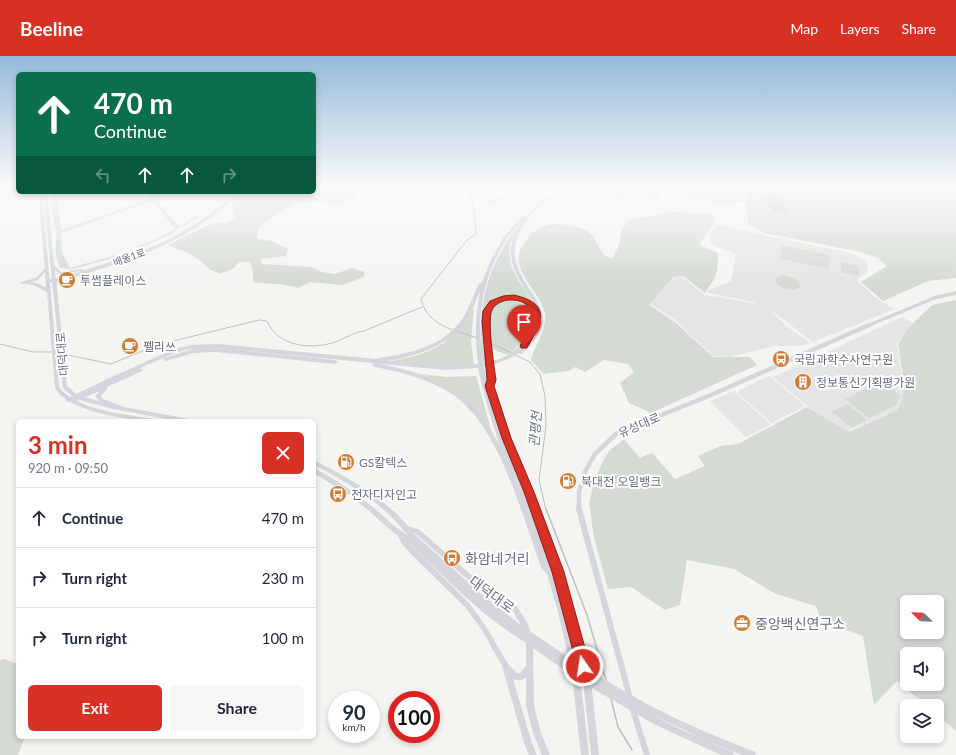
<!DOCTYPE html>
<meta charset="utf-8">
<style>
:root{--surface:#fff;--page:#f6f6f7;--text:#1f2937;--muted:#747a83;--line:#e0e1e3;--accent:#d93025}
body{margin:0;font-family:Lato,"Noto Sans KR",sans-serif;background:var(--page);color:var(--text);height:100vh;display:flex;flex-direction:column;font-size:15px;white-space:nowrap}
*{box-sizing:border-box;margin:0}
p{font-size:13px;color:var(--muted)}
.icon{flex:none;width:22px;height:22px;fill:none;stroke:currentColor;stroke-width:2;stroke-linecap:round;stroke-linejoin:round}
.map{position:relative;flex:1;overflow:hidden}
.sheet{position:absolute;left:16px;top:363px;width:300px;height:320px;display:flex;flex-direction:column;background:var(--surface);border-radius:6px;box-shadow:0 2px 6px #0003}
.sheet>*{flex:none}
.guide{position:absolute;left:16px;top:16px;width:300px;height:122px;border-radius:6px;box-shadow:0 2px 6px #0003;background:#0b6e4f;color:#fff;overflow:hidden}
.needle{width:26px;rotate:293deg}
.controls{position:absolute;left:900px;top:539px;display:grid;gap:8px}
.controls a{display:grid;place-items:center;width:44px;height:44px;border-radius:6px;background:var(--surface);box-shadow:0 2px 6px #0003;font-size:20px}
.speed{position:absolute;left:328px;top:635px;display:flex;gap:8px;font-size:20px;font-weight:700;text-align:center}
.speed>*{display:grid;place-content:center;width:52px;height:52px;border-radius:50%;background:var(--surface);box-shadow:0 2px 6px #0003;line-height:1}
.speed small{font-size:10px;font-weight:400}
.speed .limit{border:6px solid #d22;background:#fff;color:#111}
.pin{position:absolute;display:grid;place-items:center;width:34px;height:34px;color:#fff;margin:-41px -17px;border-radius:50% 50% 50% 0;rotate:-45deg;box-shadow:0 0 4px #0007}
.pin .icon{rotate:45deg}
.me{position:absolute;width:44px;margin:-22px;rotate:347deg;stroke-linejoin:round;filter:drop-shadow(0 0 3px #0008)}
.turn{display:flex;align-items:center;gap:14px;height:84px;padding:0 12px;font-size:18px}
.turn .icon{width:52px;height:52px;stroke-width:2.5}
.turn b{display:block;font-size:28px;line-height:34px}
.lanes{display:flex;align-items:center;height:38px;padding:0 12px;background:#0003;justify-content:center;gap:20px;direction:ltr}
.lanes .off{opacity:.35}
.round{display:grid;place-items:center;flex:none;width:42px;height:42px;border-radius:6px;background:var(--page)}
.head{display:flex;align-items:center;justify-content:space-between;height:68px;padding:0 12px}
h1{font-size:24px;font-weight:700;line-height:30px;color:var(--accent)}
.action{display:flex;gap:8px;margin-top:auto;padding:8px 12px}
.action a{flex:1;height:46px;border-radius:6px;background:var(--accent);color:#fff;font-size:16px;font-weight:700;line-height:46px;text-align:center}
.action a+a{background:var(--page);color:var(--text)}
ul{padding:0;list-style:none}
li{display:flex;align-items:center;gap:12px;height:60px;padding:0 12px;border-top:1px solid var(--line)}
li div{flex:1}
li b{display:block;font-size:15px}
li em{font-style:normal}
header{display:flex;align-items:center;gap:24px;box-sizing:border-box;height:56px;padding:0 20px;background:var(--accent);color:#fff}
header strong{font-size:19px}
nav{display:flex;gap:22px;margin-inline-start:auto;font-size:14px}
.map>svg:first-child{display:block}
.built{fill:#e5e5e5}
.green{fill:#d4dbd3;fill-rule:evenodd}
.water{fill:#bac1c6}
.lines{fill:none;stroke-linecap:round;stroke-linejoin:round}
.stream-far1{stroke:#bac1c6;stroke-width:1}
.stream{stroke:#bac1c6;stroke-width:1.5}
.secondary-far2{stroke:#d4d6db;stroke-width:3.5}
.secondary-far1{stroke:#d4d6db;stroke-width:4.5}
.secondary{stroke:#d4d6db;stroke-width:6}
.primary{fill:#d4d6db;fill-rule:evenodd}
.motorway{fill:#d4d6db;fill-rule:evenodd}
.route{fill:#d93025;stroke:#8d1f18}
.labels{text-anchor:middle;dominant-baseline:central;stroke-width:4;stroke-linejoin:round;paint-order:stroke}
.far-street-label{font-size:10px;fill:#676f7f;stroke:#fff}
.poi-label{font-size:12px;fill:#676f7f;stroke:#fff;text-anchor:start}
.street-label{font-size:12px;fill:#676f7f;stroke:#fff}
.water-label{font-size:13px;font-style:italic;fill:#697582;stroke:#fff}
.near-poi-label{font-size:14px;fill:#676f7f;stroke:#fff;text-anchor:start}
.near-street-label{font-size:14px;fill:#676f7f;stroke:#fff}
</style>
<header>
<strong>Beeline</strong>
<nav><a>Map</a><a>Layers</a><a>Share</a></nav>
</header>
<div class="map">
<svg width="956" height="699" viewBox="0 0 956 699">
<rect width="100%" height="100%" fill="#f4f4f1"/>
<path class="built" d="M717 169 851 197 867 206 868 214 857 225 880 245 895 253 813 286 767 251 785 269 810 287 801 290H774L730 301 713 300 674 263 650 248 675 221H682L705 239 742 245 763 250 745 244 707 237 709 234 731 225 736 198 717 191 710 186 711 175Z
M902 261 912 267 897 288 903 327 901 347 897 354 848 375 815 356 773 321Z
M770 320 805 350 771 367 737 336 756 326Z
M734 335 771 369 746 381 710 345Z"/>
<path class="green" d="M314 131H359L356 140 334 150 322 145 295 148 280 155 258 172 257 183 272 185 288 193 286 200 261 203 262 208 312 211 322 216 335 218 352 212 364 216V221L342 229 310 226 298 232C284 227 268 228 253 226V216L250 206H239L234 212 220 218 209 213 201 205 189 197 168 189 210 168 228 167 233 163 235 158 232 150 234 144 244 136H314Z
M576 131H744V146L713 147 700 142 678 141 667 137 661 132 652 133 654 136 661 138 660 143 653 145 643 139 621 142 591 138 573 133Z
M745 131H928L935 133 937 131H956V222L928 225 883 245 861 226 887 210 878 202 861 196 764 177 748 167Z
M51 136H57L61 174 150 143 146 136H174L155 143 180 171 201 157 203 158 181 172 179 171 172 178 139 192 136 191 157 183 176 173 152 145 61 177 62 197 70 212 124 197 116 201 73 213 60 212C59 208 57 204 56 200 54 189 59 178 54 168Z
M672 156 713 158 715 165 699 189 718 197C717 220 718 218 705 237L683 220 674 221 649 249 675 266 713 301H750L757 309 651 357 629 347 620 327 634 316 628 308 604 304 585 316 575 311 568 315 544 318 531 304C535 288 547 275 545 258 541 235 507 214 523 189 526 185 528 180 532 177 543 169 553 166 566 169 574 170 587 173 592 179 599 188 600 201 613 202 614 197 618 193 619 188 623 174 619 176 628 164Z
M510 186C507 219 521 223 534 249 519 240 502 238 487 249 491 226 499 206 510 186Z
M782 189 829 199V213L781 203Z
M841 206 858 210V220L841 216Z
M782 219 794 222 799 226 800 231C791 236 778 233 775 223L779 220Z
M511 244C550 254 531 284 507 299L490 292V262L492 251 500 246Z
M956 244V675L937 659V650H927L897 625 874 649 863 580 821 565 816 550 776 538 734 513 687 504 680 549 665 554 631 531 608 533 594 482 589 447 594 425 604 403 609 395 624 383 640 402 652 397 675 423 705 410 698 400 720 390 738 388 807 351 848 375H851L897 354 901 347 904 327 898 288 909 271 932 249ZM907 546H937V576H907ZM907 598H937V628H907Z
M474 251 471 286 474 309 445 311 386 306C431 298 450 291 474 251Z
M421 318 447 321 476 320 491 373 478 355 441 327Z
M881 325 901 340 896 349 869 362 845 343Z
M847 348 867 364 852 372 832 356Z
M4 603 18 608V681H25L18 699H0V604Z"/>
<path class="water" d="M771 139 783 143 784 145 782 148 786 152V156L773 155 767 150 769 147 764 142 766 140Z"/>
<g class="lines">
<path class="stream-far1" d="M453 274C438 269 424 259 421 243L467 184 476 178 474 152 468 131
M456 275 477 282
M490 287 512 297
M0 288 33 296H52
M63 298 111 308 157 289 259 264 267 265C278 291 312 294 335 286 345 283 353 276 364 275L422 251
M515 299 530 306 540 318 545 340 546 370 539 424 546 454"/>
<path class="stream" d="M546 453 587 559 606 624
M611 643 618 671 632 694"/>
<path class="secondary-far2" d="M489 146 507 140 520 131
M47 224 55 225C103 210 151 198 194 171 210 161 225 148 240 136
M867 270 934 242 956 237"/>
<path class="secondary-far1" d="M579 454V436L585 416 595 398 617 377 711 339 869 269"/>
<path class="secondary" d="M579 453 630 642
M632 651 647 699"/>
<path class="primary" d="M38 136H42L59 331C61 334 64 336 66 338 86 355 129 359 154 363L156 364 157 365C131 365 83 357 63 341 60 339 57 335 55 332L47 236C38 231 31 227 22 228L20 227 21 226 36 222 45 212ZM45 216 46 232 37 227 30 226 38 224Z
M43 136H47L54 209 61 216 82 213 84 214 82 215 60 218H59L55 214 67 330 77 339 84 341 113 349 189 363 191 364 192 365H178L113 353 83 345 73 341 63 332Z
M314 404 342 419 370 436 395 456 408 470 420 474 470 518 517 551 525 563 531 576 565 599 619 632 647 648 675 662 708 677 755 696 756 699H742L739 698 703 683 649 657 682 674 733 696 734 699H721L677 679 652 667 580 625 533 592 534 649 541 677 550 699H542L533 677 526 649V621C522 625 518 625 513 623L532 687 537 699H529L524 687 502 610 483 576 466 552 412 499 402 488 398 480 389 473 369 455 352 441 314 417V412L337 425 356 438 373 451 393 469 407 479C384 447 348 427 314 409ZM413 477 416 478 466 522 513 555 521 569 480 537ZM408 486C431 508 454 531 478 552 493 565 509 576 526 587V610L520 617H517L508 608 487 572 470 548Z"/>
<path class="motorway" d="M563 131H567C561 136 553 140 547 145 541 149 530 160 525 166 522 170 520 175 518 180 502 220 550 241 542 270 539 281 530 289 523 297L521 298 519 297 510 302 493 309 494 322 492 330 502 360 532 436 561 516 572 549 591 624 599 699H591L583 624 564 549 555 516 526 436 496 360 488 333C505 396 533 454 553 515 564 547 573 579 578 612 583 641 586 670 589 699H581L573 627 568 599 558 556 550 528 547 518 542 513 541 511C522 459 499 369 452 338 429 323 402 316 375 311L372 309 375 307C410 314 447 323 473 349 484 360 492 376 500 390 491 364 484 339 478 312L445 314 218 292 191 293 177 296 140 312 143 314 142 315 107 331V333L101 340 103 343 122 350 123 352 122 354H118L99 345 95 340 100 335 76 345 74 344 68 346 65 344 66 343 103 325 174 293 191 289 218 288 376 303 378 302C410 298 444 290 463 262 470 251 473 239 479 228V227H482L490 206 503 182 523 159H525V162L543 144ZM521 166 516 175H514C488 213 479 244 481 290 477 253 486 214 507 183 511 177 516 172 521 166ZM513 182C505 208 521 226 534 247 520 236 496 237 487 252 491 227 499 204 513 182ZM480 236C475 261 475 282 478 308L445 310 387 305C416 300 447 291 465 266 471 257 475 246 480 236ZM511 243C546 245 536 275 518 292 511 298 501 303 492 305 491 291 483 261 493 250 498 245 504 244 511 243ZM488 310V326L487 327 484 311Z
M216 292 335 304 338 306 335 308 216 296 193 297 166 305 163 303 164 302 193 293Z"/>
</g>
<linearGradient id="sky" x2="0" y2="1"><stop stop-color="#95b9da"/><stop offset="0.57" stop-color="#fafaf9"/><stop offset="1" stop-color="#fafaf9" stop-opacity="0"/></linearGradient>
<rect width="956" height="229" fill="url(#sky)"/>
<path class="route" d="M514 239C552 248 542 265 527 292H521L520 290C525 280 533 270 532 259 531 241 499 239 492 254 487 264 494 310 496 324L494 330 511 382 534 436 564 516 590 610 588 615 583 617 579 615 577 610 552 516 524 436 502 382 485 330 487 324 482 265 483 255 490 245 503 240Z"/>
<defs>
<g id="cafe-disc" transform="scale(0.9)"><circle r="9.5" fill="#cc7e3a" stroke="#fff"/><path d="M-5.5-4.5H6V0H3Q3 3.5 0 3.5H-2.5Q-5.5 3.5-5.5 0ZM3-3.2v2h1.7v-2ZM-6 4.5H4V6H-6Z" fill="#fff"/></g>
<g id="bus-disc" transform="scale(0.9)"><circle r="9.5" fill="#cc7e3a" stroke="#fff"/><path d="M-5-6H5V4H4V6H2V4H-2V6H-4V4H-5ZM-3.5-4V0h7V-4ZM-3.5 1.2v1.5H-2V1.2ZM2 1.2v1.5H3.5V1.2Z" fill="#fff"/></g>
<g id="building-disc" transform="scale(0.9)"><circle r="9.5" fill="#cc7e3a" stroke="#fff"/><path d="M-4-6H4V6H1V3H-1V6H-4ZM-2.5-4.3h1.7v1.8h-1.7ZM.8-4.3h1.7v1.8H.8ZM-2.5-1h1.7V.8h-1.7ZM.8-1h1.7V.8H.8Z" fill="#fff"/></g>
<g id="fuel-disc" transform="scale(0.9)"><circle r="9.5" fill="#cc7e3a" stroke="#fff"/><path d="M-5.5-6h7V0h2V4h1.3V-2.5L3-4.5l.8-.8L6-3V5H2.5V1h-1V6h-7ZM-4.2-4.7v3.2H.2V-4.7Z" fill="#fff"/></g>
<g id="office-disc" transform="scale(0.9)"><circle r="9.5" fill="#cc7e3a" stroke="#fff"/><path d="M-6-3h4V-5.5h4V-3h4V5H-6ZM-1-4.5V-3h2v-1.5ZM-6 0V1H6V0Z" fill="#fff"/></g>
</defs>
<g fill-rule="evenodd">
<use href="#cafe-disc" x="67" y="224"/>
<use href="#cafe-disc" x="130" y="290"/>
<use href="#bus-disc" x="781" y="303"/>
<use href="#building-disc" x="803" y="326"/>
<use href="#fuel-disc" x="346" y="406"/>
<use href="#fuel-disc" x="568" y="425"/>
<use href="#bus-disc" x="338" y="438"/>
<use href="#bus-disc" x="452" y="502"/>
<use href="#office-disc" x="742" y="567"/>
</g>
<g class="labels">
<g class="far-street-label">
<text transform="translate(129 201) rotate(-20)">배울1로</text>
</g>
<g class="poi-label">
<text x="80" y="224">투썸플레이스</text>
<text x="143" y="290">펠리쓰</text>
<text x="794" y="303">국립과학수사연구원</text>
<text x="816" y="326">정보통신기획평가원</text>
<text x="359" y="406">GS칼텍스</text>
<text x="581" y="425">북대전 오일뱅크</text>
<text x="351" y="438">전자디자인고</text>
</g>
<g class="street-label">
<text transform="translate(62 298) rotate(-95)">대덕대로</text>
<text transform="translate(639 369) rotate(-23)">유성대로</text>
</g>
<g class="water-label">
<text transform="translate(535 373) rotate(-86)">관평천</text>
</g>
<g class="near-poi-label">
<text x="465" y="502">화암네거리</text>
<text x="755" y="567">중앙백신연구소</text>
</g>
<g class="near-street-label">
<text transform="translate(492 538) rotate(36)">대덕대로</text>
</g>
</g>
</svg>
<div class="controls">
<a><svg class="needle" viewBox="-14 -14 28 28"><path d="M0-13l5 13h-10z" fill="#e53935"/><path d="M0 13l5-13h-10z" fill="#747a83"/></svg></a>
<a><svg class="icon" aria-label="sound" viewBox="0 0 24 24"><path d="M4 9h4l5-4v14l-5-4H4zM17 9q2 3 0 6"/></svg></a>
<a><svg class="icon" aria-label="layers" viewBox="0 0 24 24"><path d="M12 4l9 5-9 5-9-5zM3 14l9 5 9-5"/></svg></a>
</div>
<div class="speed"><div>90<small>km/h</small></div><div class="limit">100</div></div>
<div class="pin" style="left:524px;top:290px;background:#d93025"><svg class="icon" aria-label="arrive" viewBox="0 0 24 24"><path d="M6 21V4h12l-3 4 3 4H6"/></svg></div>
<svg class="me" style="left:583px;top:610px" viewBox="-20 -20 40 40"><circle r="17" fill="#d93025" stroke="#fff" stroke-width="3"/><path d="M0-11L8 9 0 5-8 9z" fill="#fff"/></svg>
<div class="guide">
<div class="turn"><svg class="icon" aria-label="ahead" viewBox="0 0 24 24"><path d="M12 20V5M6 11l6-6 6 6"/></svg><div><b>470 m</b>Continue</div></div>
<div class="lanes"><svg class="icon off" aria-label="left" viewBox="0 0 24 24"><path d="M17 20v-9H6M10 6l-5 5 5 5"/></svg><svg class="icon" aria-label="ahead" viewBox="0 0 24 24"><path d="M12 20V5M6 11l6-6 6 6"/></svg><svg class="icon" aria-label="ahead" viewBox="0 0 24 24"><path d="M12 20V5M6 11l6-6 6 6"/></svg><svg class="icon off" aria-label="right" viewBox="0 0 24 24"><path d="M7 20v-9h11M14 6l5 5-5 5"/></svg></div>
</div>
<section class="sheet">
<div class="head"><div><h1>3 min</h1><p>920 m · 09:50</p></div><a class="round" style="background:#d93025;color:#fff"><svg class="icon" aria-label="close" viewBox="0 0 24 24"><path d="M6 6l12 12M18 6L6 18"/></svg></a></div>
<ul>
<li><svg class="icon" aria-label="ahead" viewBox="0 0 24 24"><path d="M12 20V5M6 11l6-6 6 6"/></svg><div><b>Continue</b></div><em>470 m</em></li>
<li><svg class="icon" aria-label="right" viewBox="0 0 24 24"><path d="M7 20v-9h11M14 6l5 5-5 5"/></svg><div><b>Turn right</b></div><em>230 m</em></li>
<li><svg class="icon" aria-label="right" viewBox="0 0 24 24"><path d="M7 20v-9h11M14 6l5 5-5 5"/></svg><div><b>Turn right</b></div><em>100 m</em></li>
</ul>
<div class="action"><a>Exit</a><a>Share</a></div>
</section>
</div>
